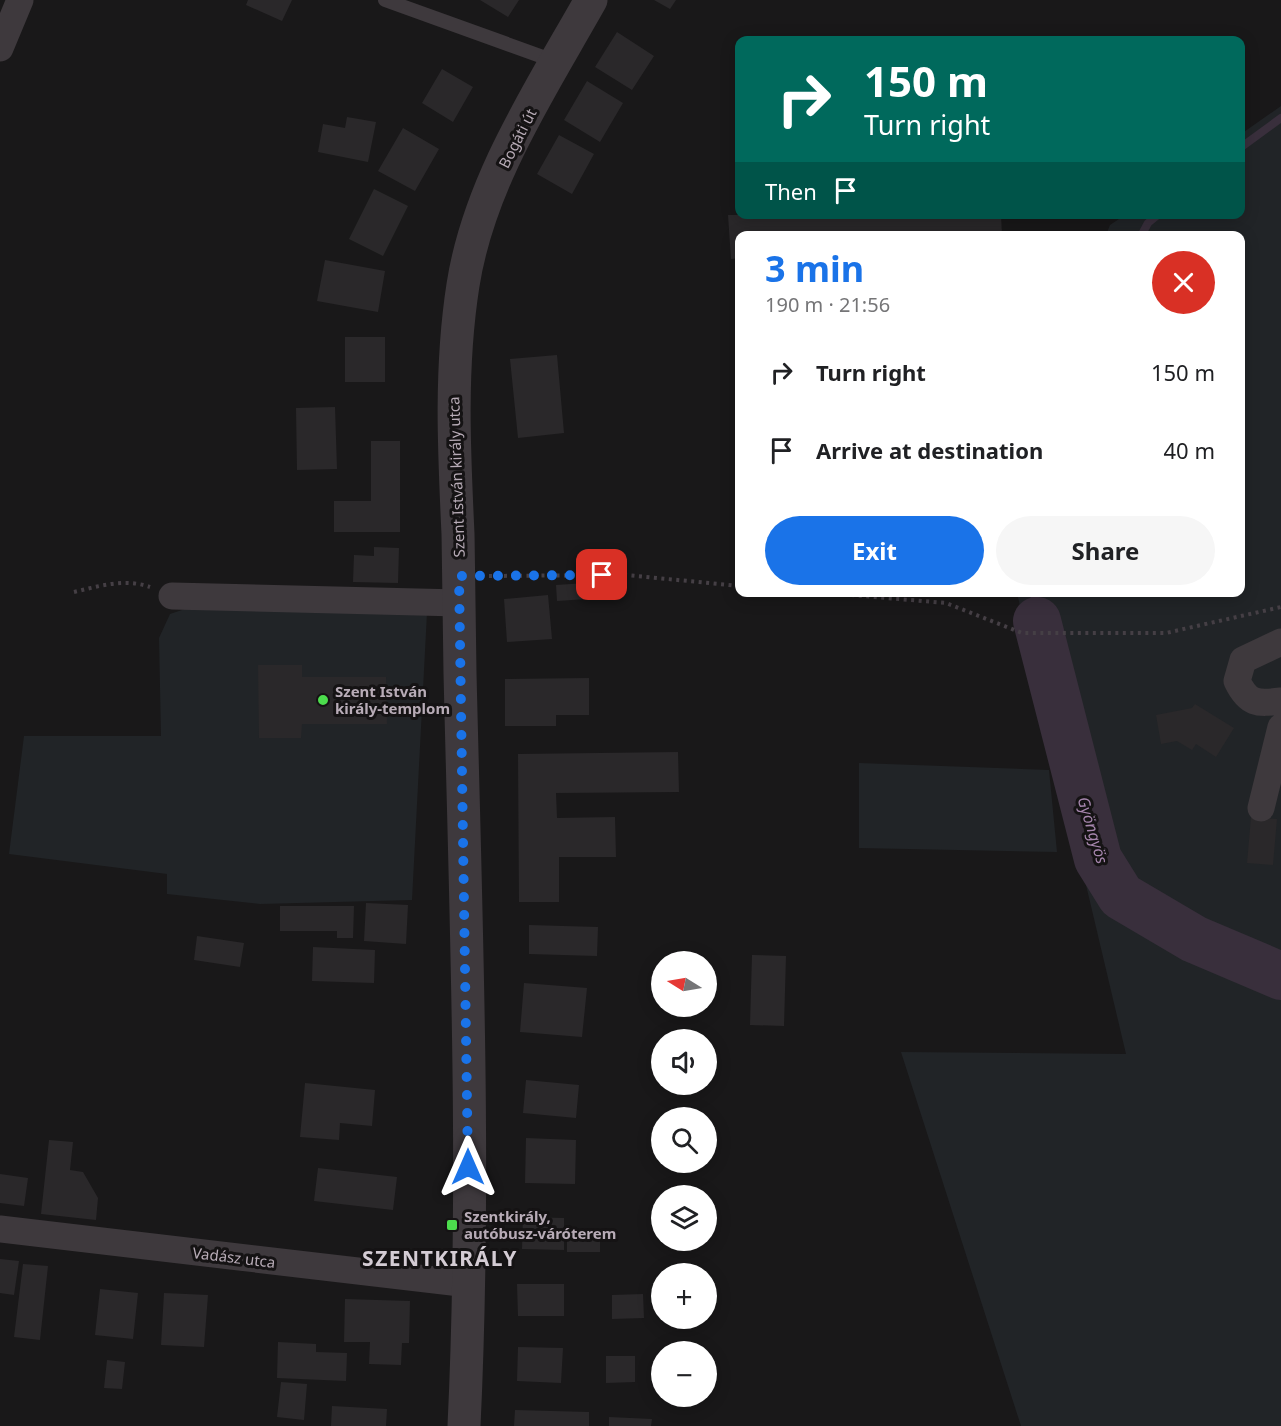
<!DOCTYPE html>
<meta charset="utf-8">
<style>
:root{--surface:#fff;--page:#f6f6f6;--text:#202124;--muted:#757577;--accent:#1a73e8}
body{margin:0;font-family:"Noto Sans",sans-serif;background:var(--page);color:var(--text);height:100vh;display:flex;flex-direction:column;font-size:22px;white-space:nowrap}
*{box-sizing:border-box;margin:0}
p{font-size:20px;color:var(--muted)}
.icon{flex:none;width:33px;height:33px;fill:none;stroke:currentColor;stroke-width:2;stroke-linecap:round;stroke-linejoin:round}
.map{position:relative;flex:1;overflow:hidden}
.sheet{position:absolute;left:735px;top:231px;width:510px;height:366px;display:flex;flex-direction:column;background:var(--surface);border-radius:12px;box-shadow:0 3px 15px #0003}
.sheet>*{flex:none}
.banner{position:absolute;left:735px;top:36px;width:510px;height:183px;border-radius:12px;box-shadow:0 3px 15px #0003;background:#00695c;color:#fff;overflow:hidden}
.needle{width:39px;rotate:281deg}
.controls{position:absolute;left:651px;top:951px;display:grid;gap:12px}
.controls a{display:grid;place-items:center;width:66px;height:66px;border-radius:50%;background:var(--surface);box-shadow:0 3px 15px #0003;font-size:30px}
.pin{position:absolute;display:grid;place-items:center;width:51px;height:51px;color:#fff;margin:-26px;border-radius:12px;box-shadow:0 3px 9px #0006}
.me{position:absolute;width:66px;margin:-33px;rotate:0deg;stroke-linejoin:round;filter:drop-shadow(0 0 4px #0008)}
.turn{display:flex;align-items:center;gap:21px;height:126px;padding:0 30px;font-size:27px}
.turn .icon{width:78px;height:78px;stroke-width:2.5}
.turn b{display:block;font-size:42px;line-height:51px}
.then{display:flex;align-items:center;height:57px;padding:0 30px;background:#0003;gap:12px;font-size:22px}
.round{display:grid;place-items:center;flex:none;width:63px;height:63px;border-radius:32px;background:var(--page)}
.headline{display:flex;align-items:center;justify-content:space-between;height:102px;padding:0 30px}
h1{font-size:36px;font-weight:700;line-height:45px;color:var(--accent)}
.cta{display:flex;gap:12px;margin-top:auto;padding:12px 30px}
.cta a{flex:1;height:69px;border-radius:36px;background:var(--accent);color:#fff;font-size:24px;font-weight:700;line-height:69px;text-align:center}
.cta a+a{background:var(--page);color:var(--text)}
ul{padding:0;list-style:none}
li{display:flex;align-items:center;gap:18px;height:78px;padding:0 30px}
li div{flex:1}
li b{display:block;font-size:22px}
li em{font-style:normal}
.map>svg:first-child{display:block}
.green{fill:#212427}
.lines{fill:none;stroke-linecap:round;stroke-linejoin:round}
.stream{stroke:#392f3c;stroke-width:8}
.river{stroke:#392f3c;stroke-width:48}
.building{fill:#2a282a}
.path{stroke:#453f45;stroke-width:4;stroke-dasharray:3 4.5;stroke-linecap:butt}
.service{stroke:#3e393d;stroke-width:14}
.minor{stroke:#3e393d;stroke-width:27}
.tertiary{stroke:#3e393d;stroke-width:33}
.route{stroke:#1a73e8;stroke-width:10;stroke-dasharray:0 18}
.poi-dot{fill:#4cdd4d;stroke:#151314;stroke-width:2}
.labels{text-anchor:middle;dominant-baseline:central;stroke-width:6;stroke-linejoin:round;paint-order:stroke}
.street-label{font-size:15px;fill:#b8acb7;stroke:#151314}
.poi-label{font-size:15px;font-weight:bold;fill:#b8acb7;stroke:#151314;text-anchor:start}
.water-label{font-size:16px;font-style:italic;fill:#a787ae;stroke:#151314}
.district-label{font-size:21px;font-weight:bold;letter-spacing:1.5px;fill:#d4ccd4;stroke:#151314}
</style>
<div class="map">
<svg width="1281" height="1426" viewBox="0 0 1281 1426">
<rect width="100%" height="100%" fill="#191819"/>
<path class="green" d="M1281 106V1426H1021L901 1052 1126 1054 1017 593 1240 592V236L1106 235 1110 225 1125 215 1240 214 1241 134Z
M185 609 427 613 412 900 260 904 167 894V874L9 854 24 736H161L159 638 170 614Z
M859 763 1049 770 1057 852 859 848Z"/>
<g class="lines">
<path class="stream" d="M1240 148 1281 118
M1141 236 1148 223 1159 214
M1034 592 1037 621"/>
<path class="river" d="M1037 621 1098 859 1121 896 1194 939 1281 976"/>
</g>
<path class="building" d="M248 0H292L282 21 246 5Z
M480 0H519L508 17Z
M654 0H676L670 9Z
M617 32 654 56 632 90 595 67Z
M442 69 473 87 453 122 422 103Z
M587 81 623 103 600 142 564 120Z
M347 117 376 122 368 162 318 152 323 124 345 128Z
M403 128 439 149 415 191 378 171Z
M559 135 594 154 572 194 537 174Z
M374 189 408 206 383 256 349 239Z
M1001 214 1002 236H740V258L731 259 728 215Z
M325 260 385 271 378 312 317 301Z
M345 337H385V382H345Z
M557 355 564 433 518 438 510 359Z
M335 407 337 469 297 470 296 408Z
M371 441H400V532H334V501H371Z
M374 547 399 548 398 583 353 582 354 555 374 556Z
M586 583 587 599 557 601 556 585Z
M548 595 552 639 507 642 504 599Z
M258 665H302V677H386L387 724H302L301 738H259Z
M589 678V715H556V726H505V679Z
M1195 704 1234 728 1216 757 1196 744 1192 750 1177 741 1161 744 1156 715 1192 708Z
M678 752 679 792 556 793 557 818 615 817 616 857H559V902H519L518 754Z
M1251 817 1277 819 1273 865 1247 863Z
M366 903 408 905 406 944 364 941Z
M280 906H354L353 938H337V931H280Z
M529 925 598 927 597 956 529 954Z
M197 936 244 943 240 967 194 960Z
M313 947 375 950 374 983 312 981Z
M752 955 786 956 784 1026 750 1025Z
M524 983 587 988 582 1037 520 1032Z
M526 1080 579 1085 576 1118 523 1113Z
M305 1083 375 1090 372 1126 340 1123 339 1140 300 1137Z
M526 1138 576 1140 575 1184 525 1183Z
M49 1140 73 1142 70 1170 83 1172 98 1198 96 1220 41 1214Z
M318 1168 397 1177 393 1210 314 1201Z
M0 1174 28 1178 24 1206 0 1203Z
M523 1217 564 1218V1250L522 1249Z
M567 1232H600V1252H567Z
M0 1259 19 1261 14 1295 0 1293Z
M23 1264 48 1266 40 1340 14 1337Z
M517 1284H564V1316H518Z
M100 1289 138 1293 133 1339 95 1335Z
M164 1293 208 1295 204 1347 161 1345Z
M643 1294 644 1318 612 1319V1295Z
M345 1299 410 1301 409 1343H402L401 1365 369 1364 370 1342H344Z
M278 1342 316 1344V1352L347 1353 346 1381 277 1378Z
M518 1347 563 1348 561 1383 517 1381Z
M606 1356H635V1382L606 1383Z
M107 1360 125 1362 122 1389 104 1388Z
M281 1382 307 1384 304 1420 277 1417Z
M332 1406 387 1409 386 1426H331Z
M515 1410 589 1412V1426H514Z
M609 1417 652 1419 651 1426H609Z"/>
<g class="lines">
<path class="path" d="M489 576 626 575 740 586
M74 592C99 586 125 578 150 587
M814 592 946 603 1022 633H1166L1281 607"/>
<path class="service" d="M385 0 557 62"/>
<path class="minor" d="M0 48 20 0
M172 596 459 603
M1281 642 1243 660 1237 681C1248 704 1257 704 1281 701
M1261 808 1281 727
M0 1229 469 1284"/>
<path class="tertiary" d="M464 1426C476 1175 466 923 460 673 459 626 459 580 458 534 454 450 450 368 463 285 479 182 541 89 591 0"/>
</g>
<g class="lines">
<path class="route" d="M468 1167 459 576 602 575"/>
</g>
<g class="poi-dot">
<circle cx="323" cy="700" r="6"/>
<rect x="446" y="1219" width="12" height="12" rx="3"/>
</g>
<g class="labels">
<g class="street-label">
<text transform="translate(517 138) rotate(-63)">Bogáti út</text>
<text transform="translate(456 477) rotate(-92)">Szent István király utca</text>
<text transform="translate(234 1257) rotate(7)">Vadász utca</text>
</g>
<g class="poi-label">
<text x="335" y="691">Szent István<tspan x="335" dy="17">király-templom</tspan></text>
<text x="464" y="1216">Szentkirály,<tspan x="464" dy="17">autóbusz-váróterem</tspan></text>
</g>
<g class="water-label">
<text transform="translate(1093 830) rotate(73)">Gyöngyös</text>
</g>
<g class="district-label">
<text x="440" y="1258">SZENTKIRÁLY</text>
</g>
</g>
</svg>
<div class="controls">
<a><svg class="needle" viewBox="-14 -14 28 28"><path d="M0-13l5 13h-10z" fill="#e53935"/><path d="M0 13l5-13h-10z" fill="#757577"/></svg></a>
<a><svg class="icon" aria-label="sound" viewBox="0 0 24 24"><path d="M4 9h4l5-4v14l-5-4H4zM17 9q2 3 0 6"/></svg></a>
<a><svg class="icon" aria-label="search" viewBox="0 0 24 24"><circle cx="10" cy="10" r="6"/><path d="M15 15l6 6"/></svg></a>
<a><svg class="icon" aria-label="layers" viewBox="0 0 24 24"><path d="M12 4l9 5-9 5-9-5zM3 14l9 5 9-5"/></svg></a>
<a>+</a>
<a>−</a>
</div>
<div class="pin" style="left:602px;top:575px;background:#d93025"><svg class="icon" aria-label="arrive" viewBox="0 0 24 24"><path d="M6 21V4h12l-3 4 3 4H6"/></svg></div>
<svg class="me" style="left:468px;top:1167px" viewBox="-20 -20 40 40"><path d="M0-17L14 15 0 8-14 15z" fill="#1a73e8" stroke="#fff" stroke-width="4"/></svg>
<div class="banner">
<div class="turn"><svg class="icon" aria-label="right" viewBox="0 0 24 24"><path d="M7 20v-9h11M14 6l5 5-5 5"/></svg><div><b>150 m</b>Turn right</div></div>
<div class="then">Then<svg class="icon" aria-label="arrive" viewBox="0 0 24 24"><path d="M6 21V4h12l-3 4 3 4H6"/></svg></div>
</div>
<section class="sheet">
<div class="headline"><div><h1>3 min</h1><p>190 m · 21:56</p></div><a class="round" style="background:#d93025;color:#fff"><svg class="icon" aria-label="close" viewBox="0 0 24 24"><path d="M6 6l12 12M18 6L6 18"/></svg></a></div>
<ul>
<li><svg class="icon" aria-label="right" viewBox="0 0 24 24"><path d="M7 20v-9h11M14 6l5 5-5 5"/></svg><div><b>Turn right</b></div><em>150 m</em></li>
<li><svg class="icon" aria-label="arrive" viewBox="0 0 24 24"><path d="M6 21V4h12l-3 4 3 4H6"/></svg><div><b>Arrive at destination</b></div><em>40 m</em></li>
</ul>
<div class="cta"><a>Exit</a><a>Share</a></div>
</section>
</div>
